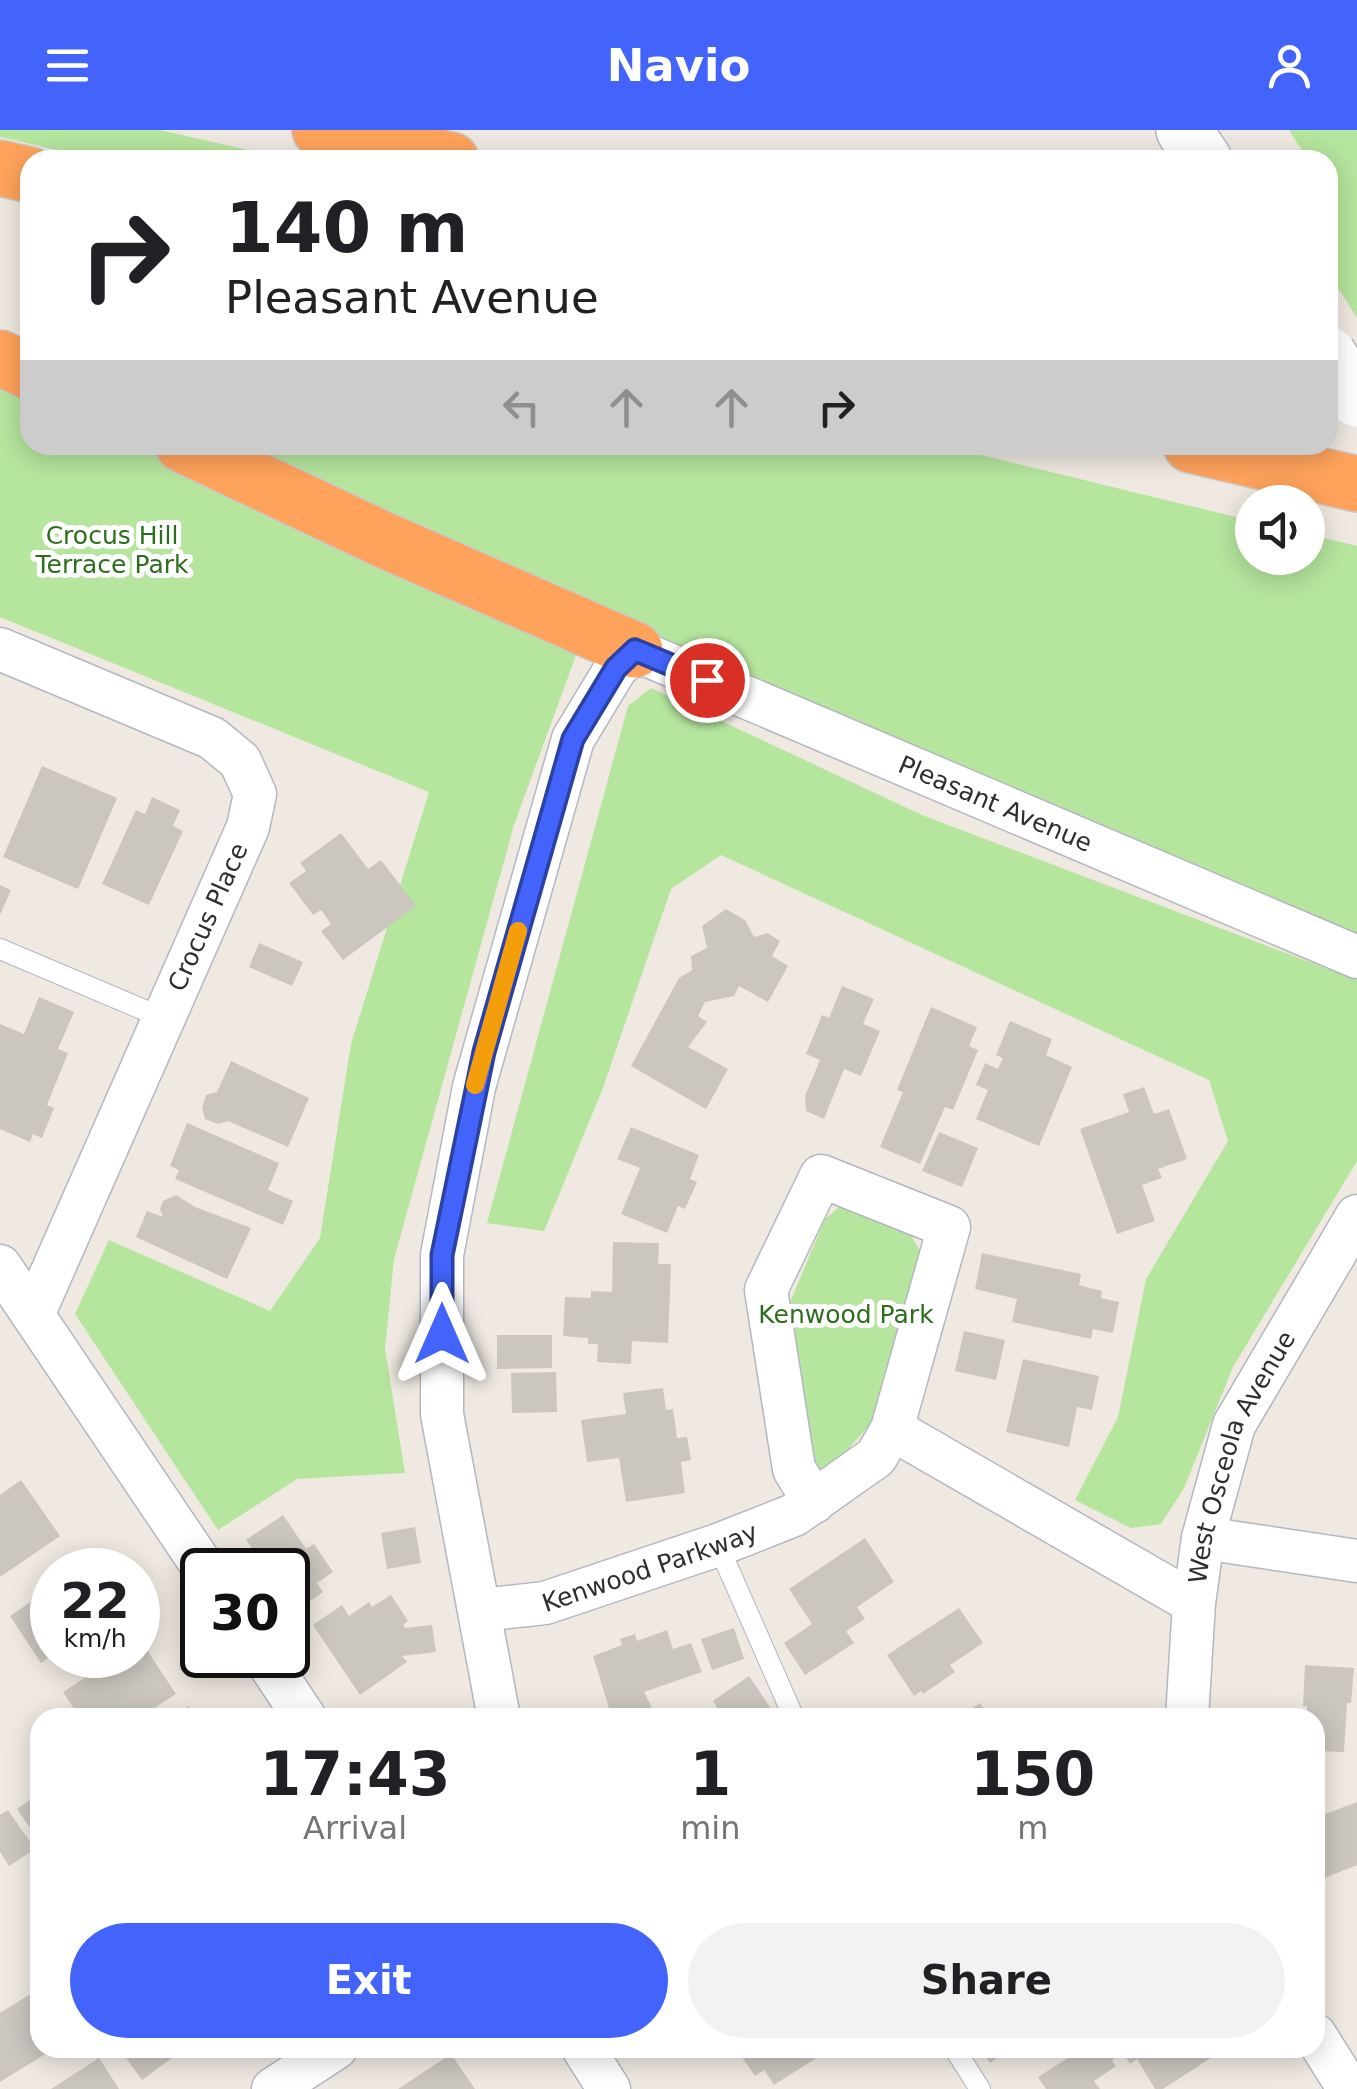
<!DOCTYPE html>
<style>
:root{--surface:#fff;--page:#f2f2f2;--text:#202124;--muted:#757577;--accent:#4264fb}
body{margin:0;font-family:"DejaVu Sans",sans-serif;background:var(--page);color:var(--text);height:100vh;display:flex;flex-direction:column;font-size:38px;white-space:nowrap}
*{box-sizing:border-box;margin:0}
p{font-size:32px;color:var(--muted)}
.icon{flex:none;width:55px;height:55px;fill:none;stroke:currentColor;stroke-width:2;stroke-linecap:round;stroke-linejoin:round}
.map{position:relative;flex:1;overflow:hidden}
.details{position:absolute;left:30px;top:1578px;width:1295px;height:350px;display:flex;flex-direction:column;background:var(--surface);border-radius:30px;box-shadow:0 5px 25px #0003}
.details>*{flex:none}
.banner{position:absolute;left:20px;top:20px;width:1318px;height:305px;border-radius:30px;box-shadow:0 5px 25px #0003;background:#fff;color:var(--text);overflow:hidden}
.tools{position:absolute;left:1235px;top:355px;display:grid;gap:20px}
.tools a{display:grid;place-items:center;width:90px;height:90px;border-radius:50%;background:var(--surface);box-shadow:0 5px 25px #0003;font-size:50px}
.speed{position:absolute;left:30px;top:1418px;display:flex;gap:20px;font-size:50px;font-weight:700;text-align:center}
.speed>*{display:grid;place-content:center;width:130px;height:130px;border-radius:50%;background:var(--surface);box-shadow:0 5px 25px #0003;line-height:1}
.speed small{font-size:25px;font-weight:400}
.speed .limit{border:5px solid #111;border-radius:15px;background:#fff;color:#111}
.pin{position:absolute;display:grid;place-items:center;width:85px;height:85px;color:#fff;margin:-42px;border:5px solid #fff;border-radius:50%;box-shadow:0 2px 10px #0007}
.me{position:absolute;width:110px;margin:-55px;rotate:0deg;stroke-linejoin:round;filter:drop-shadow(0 0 8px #0008)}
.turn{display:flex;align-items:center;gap:35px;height:210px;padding:0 40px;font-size:45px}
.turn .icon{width:130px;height:130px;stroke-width:2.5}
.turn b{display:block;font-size:70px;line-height:85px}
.lanes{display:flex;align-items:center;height:95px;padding:0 40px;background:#0003;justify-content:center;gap:50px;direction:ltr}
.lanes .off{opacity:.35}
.eta{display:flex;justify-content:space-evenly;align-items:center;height:170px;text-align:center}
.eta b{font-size:60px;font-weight:700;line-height:70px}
.button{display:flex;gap:20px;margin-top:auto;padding:20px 40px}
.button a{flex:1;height:115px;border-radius:60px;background:var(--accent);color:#fff;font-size:40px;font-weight:700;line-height:115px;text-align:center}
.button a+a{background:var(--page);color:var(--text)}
header{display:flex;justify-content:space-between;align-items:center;height:130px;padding:0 40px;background:var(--accent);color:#fff;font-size:45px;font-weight:700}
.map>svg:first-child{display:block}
.green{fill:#b6e59e}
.building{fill:#cbc7bf}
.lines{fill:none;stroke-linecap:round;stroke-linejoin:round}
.lane-casing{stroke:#b4b7c1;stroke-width:22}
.street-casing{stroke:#b4b7c1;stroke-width:45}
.secondary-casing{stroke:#b4b7c1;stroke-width:58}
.highway-casing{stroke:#c9c9c9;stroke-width:58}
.lane{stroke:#fff;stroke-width:20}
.street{stroke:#fff;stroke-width:42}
.secondary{stroke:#fff;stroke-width:55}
.highway{stroke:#ffa35c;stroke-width:55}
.secondary-bridge-casing{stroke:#b4b7c1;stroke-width:58;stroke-linecap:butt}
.secondary-bridge{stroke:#fff;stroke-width:55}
.route-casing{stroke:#2b41a3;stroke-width:25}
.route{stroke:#4264fb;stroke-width:18}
.slow{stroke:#f59e0b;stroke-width:18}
.labels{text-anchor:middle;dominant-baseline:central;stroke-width:10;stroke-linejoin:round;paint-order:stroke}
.park-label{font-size:25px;fill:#2c6e1b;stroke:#fff}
.street-label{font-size:25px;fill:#2e2e2e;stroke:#fff}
</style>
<header><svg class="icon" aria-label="menu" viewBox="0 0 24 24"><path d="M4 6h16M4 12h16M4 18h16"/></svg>Navio<svg class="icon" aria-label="person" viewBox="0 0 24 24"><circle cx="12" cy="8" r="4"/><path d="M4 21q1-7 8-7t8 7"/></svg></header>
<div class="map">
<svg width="1357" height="1959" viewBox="0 0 1357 1959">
<rect width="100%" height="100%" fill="#efe9e1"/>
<path class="green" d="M0 0H160L291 30H100L0 7Z
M1289 0H1357V188L1328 142V30H1308Z
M0 255 30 268V315H133L579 517 514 695 394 1129 385 1219 405 1343 297 1349 218 1400 75 1184 109 1110 270 1181 320 1108 351 914 429 662 0 487Z
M228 315H940L1252 391V428H1308V404L1357 416V805L467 426Z
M651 558 922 685 1357 850V1031L1233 1237 1184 1358 1161 1394 1131 1398 1075 1370 1118 1287 1146 1149 1228 1011 1209 950 721 725 671 759 603 958 544 1101 487 1093 628 576Z
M848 1074 909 1101 922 1125 874 1290 827 1343 814 1339 788 1177 825 1089 839 1077Z"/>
<path class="building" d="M42 636 117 668 78 759 3 727Z
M152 667 180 680 173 696 183 701 149 775 102 754 136 680 145 684Z
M341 703 368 739 381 730 416 776 343 830 321 801 331 794 321 780 313 785 289 753 306 741 300 733Z
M0 755 11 760 0 785Z
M726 779 745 790 754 807 768 803 780 811 772 826 788 836 768 872 739 856 734 866 705 872 698 886 707 892 688 917 728 939 706 979 631 936 679 848 692 840 691 826 707 818 702 796Z
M259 813 303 832 292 856 249 837Z
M842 856 874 869 863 894 880 901 861 946 844 939 824 989 806 981 805 966 820 930 806 924 822 885 829 888Z
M39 867 74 882 58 919 68 923 47 975 54 978 42 1008 33 1004 30 1012 0 999V894L24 904Z
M931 877 977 897 969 916 978 920 953 980 945 977 920 1034 880 1017 903 962 897 960Z
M1010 891 1052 909 1046 925 1072 937 1039 1016 976 989 988 960 976 955 985 933 998 939 1003 928 996 925Z
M231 931 309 968 288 1017 228 991 218 994 205 989 202 978 206 965 217 962Z
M1144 957 1154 984 1169 979 1187 1029 1158 1039 1162 1048 1142 1055 1155 1091 1117 1104 1080 999 1129 982 1123 964Z
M187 993 279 1033 268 1060 293 1071 283 1095 175 1049 179 1040 170 1036Z
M631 997 699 1025 690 1049 697 1052 685 1079 678 1076 667 1103 621 1084 640 1038 617 1029Z
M939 1002 978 1018 962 1057 922 1041Z
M176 1065 195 1077 251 1098 227 1149 136 1107 147 1081 163 1087 160 1079 163 1071Z
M613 1112 659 1113 658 1134H671L668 1213 632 1211 631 1234 597 1232 598 1214H588V1208L563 1206 565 1167 591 1168V1161L612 1162Z
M982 1123 1081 1144 1079 1155 1102 1161 1101 1168 1119 1172 1113 1203 1093 1199 1091 1209 1012 1192 1017 1169 975 1159Z
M964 1201 1005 1210 996 1250 955 1241Z
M497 1205H552V1238L497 1239Z
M1023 1229 1099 1246 1092 1280 1077 1277 1069 1317 1006 1302Z
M556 1242 557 1282 512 1283 511 1243Z
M663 1258 666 1280 673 1279 677 1308 687 1307 691 1330 681 1332 685 1363 626 1372 619 1328 587 1332 581 1290 626 1284 623 1263Z
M21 1350 60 1406 0 1447V1365Z
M283 1385 306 1419 314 1414 333 1442 317 1453 323 1462 296 1481 288 1469V1440H267L246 1410Z
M415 1397 421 1433 387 1439 381 1403Z
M865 1408 894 1452 857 1477 865 1489 846 1501 854 1513 805 1545 784 1513 812 1494 789 1459Z
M93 1430 99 1440H78Z
M52 1457V1525L41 1533 10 1486Z
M391 1465 408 1491 403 1495 405 1498 432 1495 436 1522 402 1526 407 1532 360 1565 313 1495 342 1475 349 1486 369 1472 372 1477Z
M959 1478 983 1513 950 1535 955 1542 923 1564 921 1561 914 1566 887 1525Z
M734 1498 744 1529 712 1540 701 1509Z
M667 1500 673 1519 691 1513 702 1542 644 1562 657 1588H612L593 1526 622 1515 620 1509 635 1504 637 1511Z
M141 1511 176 1564 139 1588H80L63 1562 120 1525H138V1513Z
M1305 1535 1354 1538 1351 1573H1347L1344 1622 1315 1621V1588H1307V1576H1303Z
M749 1546 774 1583 767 1588H724L713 1571Z
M980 1573 990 1588H958Z
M188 1576 196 1588H171Z
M40 1663V1712L17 1679Z
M1357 1672V1735L1322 1749 1315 1730V1688Z
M8 1680 35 1719 9 1736 0 1722V1685Z
M40 1858V1918H55L0 1952V1883Z
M119 1918H165L172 1928 142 1950Z
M741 1918H832L774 1955 764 1940 755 1946 737 1920Z
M980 1918H1013L990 1933Z
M1084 1918H1217L1220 1922 1163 1959H1155L1137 1929 1130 1934 1123 1923 1112 1930 1116 1936 1094 1951 1100 1959H1046L1038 1947Z
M451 1924 475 1959H398Z
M99 1928 119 1959H51Z"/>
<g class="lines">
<g class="lane-casing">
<path id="lane" d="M0 819 163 888
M718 1415 794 1588
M954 1918 980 1959"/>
</g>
<g class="street-casing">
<g id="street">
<path d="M0 519 212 608 240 631 255 664 248 697 33 1185"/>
<path d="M0 1136 205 1440"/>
<path d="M892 1299 1194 1473"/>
<path d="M1203 1408 1357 1431"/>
<path id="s1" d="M481 1480 545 1473 718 1415 794 1385 876 1327 892 1299 949 1097 821 1046 766 1160 794 1339 814 1372"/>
<path d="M263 1525 305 1588"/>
<path id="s2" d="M499 1588 442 1284V1125L474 957 573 609 616 538 635 520 1357 827"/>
<path id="s3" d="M1187 1588 1194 1473 1203 1408 1234 1295 1357 1086"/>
<path d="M1315 1905 1349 1959"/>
<path d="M583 1918 609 1959"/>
<path d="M273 1959 336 1918"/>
</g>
</g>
<g class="secondary-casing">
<path id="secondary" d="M1184 0 1204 30"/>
</g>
<g class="highway-casing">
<path id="highway" d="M320 0 451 30
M0 38 30 45
M0 228 30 242
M183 315 384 410 635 520
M1191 315 1357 354"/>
</g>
<use href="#lane" class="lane"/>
<use href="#street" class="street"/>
<use href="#secondary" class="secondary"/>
<use href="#highway" class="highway"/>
<g class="secondary-bridge-casing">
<path id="secondary-bridge" d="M1328 224 1357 269"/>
</g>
<use href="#secondary-bridge" class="secondary-bridge"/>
</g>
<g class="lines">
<g class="route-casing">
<path id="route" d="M442 1204V1125L484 922 573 609 616 538 635 520 707 550"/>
</g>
<use href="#route" class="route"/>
<path class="slow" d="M475 955 518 801"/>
</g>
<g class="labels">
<g class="park-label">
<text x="112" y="405">Crocus Hill<tspan x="112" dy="29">Terrace Park</tspan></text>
<text x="846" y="1184">Kenwood Park</text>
</g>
<g class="street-label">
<text stroke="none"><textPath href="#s2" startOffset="1502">Pleasant Avenue</textPath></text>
<text transform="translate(208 787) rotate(-66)">Crocus Place</text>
<text stroke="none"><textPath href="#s3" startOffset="270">West Osceola Avenue</textPath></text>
<text stroke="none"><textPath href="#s1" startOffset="175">Kenwood Parkway</textPath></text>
</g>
</g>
</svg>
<div class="tools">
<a><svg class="icon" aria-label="sound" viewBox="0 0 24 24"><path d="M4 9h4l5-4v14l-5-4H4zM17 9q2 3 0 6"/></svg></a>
</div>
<div class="speed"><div>22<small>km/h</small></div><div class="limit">30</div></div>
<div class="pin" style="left:707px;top:550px;background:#d93025"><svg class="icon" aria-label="arrive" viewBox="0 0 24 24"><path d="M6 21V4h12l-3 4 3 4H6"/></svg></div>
<svg class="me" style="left:442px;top:1204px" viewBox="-20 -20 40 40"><path d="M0-17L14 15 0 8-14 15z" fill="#4264fb" stroke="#fff" stroke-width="4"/></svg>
<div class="banner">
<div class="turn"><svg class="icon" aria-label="right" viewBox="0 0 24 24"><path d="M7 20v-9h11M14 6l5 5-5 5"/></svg><div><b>140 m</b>Pleasant Avenue</div></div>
<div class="lanes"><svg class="icon off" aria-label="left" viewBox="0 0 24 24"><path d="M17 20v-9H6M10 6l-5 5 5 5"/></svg><svg class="icon off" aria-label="ahead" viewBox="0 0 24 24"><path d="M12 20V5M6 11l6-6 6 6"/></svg><svg class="icon off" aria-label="ahead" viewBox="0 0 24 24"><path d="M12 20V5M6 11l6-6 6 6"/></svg><svg class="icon" aria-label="right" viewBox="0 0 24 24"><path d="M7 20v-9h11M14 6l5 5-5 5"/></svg></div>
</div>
<section class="details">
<div class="eta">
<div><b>17:43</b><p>Arrival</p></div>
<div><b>1</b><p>min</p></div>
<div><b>150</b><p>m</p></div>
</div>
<div class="button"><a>Exit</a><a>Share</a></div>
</section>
</div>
